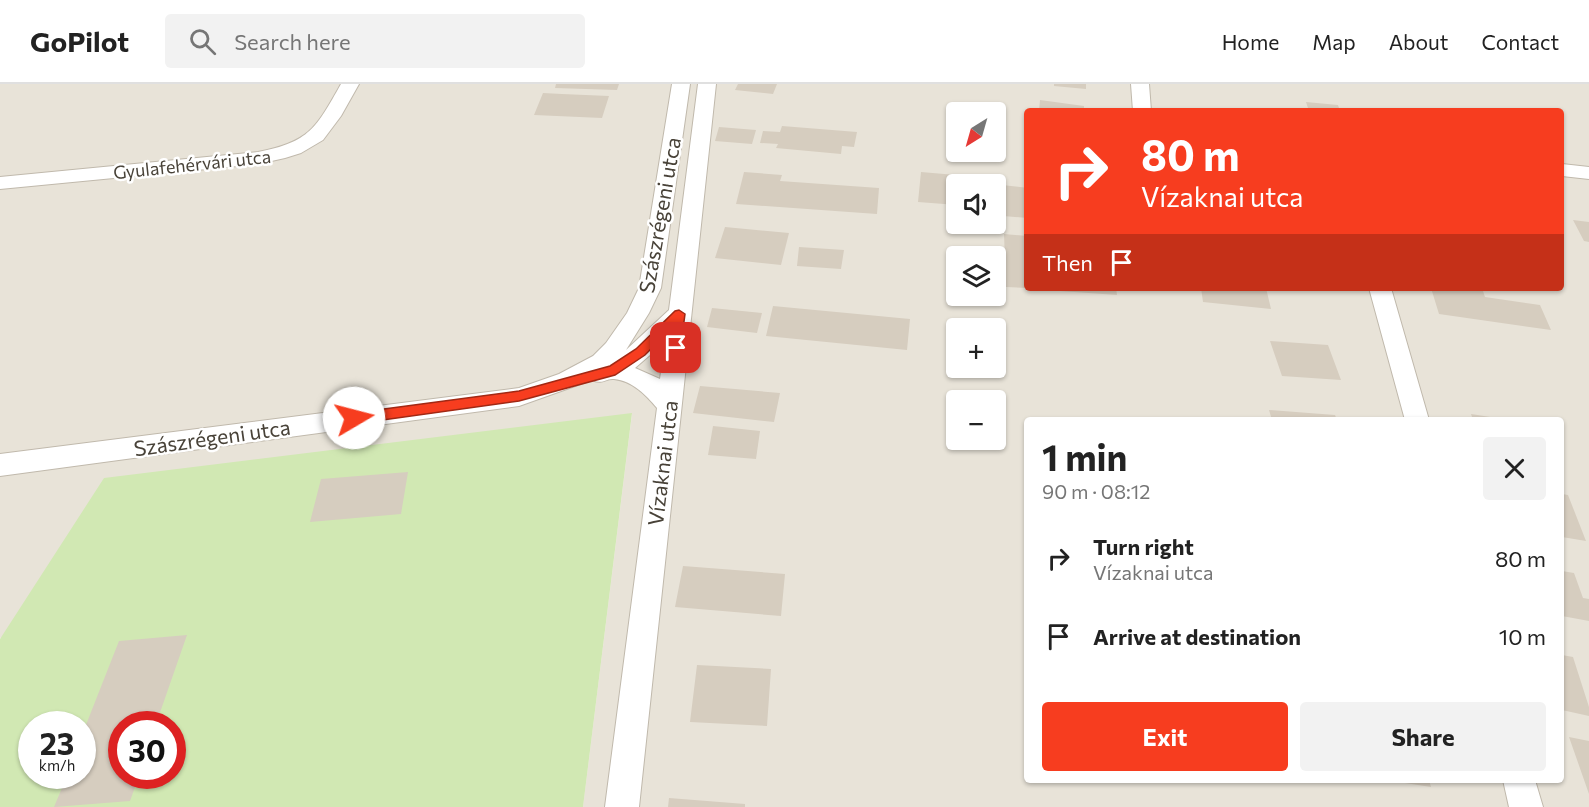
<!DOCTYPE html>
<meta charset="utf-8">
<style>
:root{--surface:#fff;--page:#f2f2f2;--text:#222;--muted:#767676;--line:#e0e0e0;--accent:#f73d1f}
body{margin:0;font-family:Commissioner,sans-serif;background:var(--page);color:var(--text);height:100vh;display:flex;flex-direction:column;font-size:22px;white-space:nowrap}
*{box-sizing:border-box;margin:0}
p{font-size:20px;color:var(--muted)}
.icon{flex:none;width:33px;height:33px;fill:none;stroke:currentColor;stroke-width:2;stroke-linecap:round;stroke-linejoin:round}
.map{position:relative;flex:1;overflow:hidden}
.drawer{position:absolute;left:1024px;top:333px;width:540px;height:366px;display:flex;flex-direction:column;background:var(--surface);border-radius:6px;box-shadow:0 2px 4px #0004}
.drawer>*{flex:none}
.hud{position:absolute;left:1024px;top:24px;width:540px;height:183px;border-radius:6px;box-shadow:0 2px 4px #0004;background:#f73d1f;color:#fff;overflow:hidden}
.needle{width:39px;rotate:217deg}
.tools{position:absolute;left:946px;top:18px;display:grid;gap:12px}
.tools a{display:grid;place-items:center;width:60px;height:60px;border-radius:6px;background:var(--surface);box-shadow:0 2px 4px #0004;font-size:30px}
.speed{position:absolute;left:18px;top:627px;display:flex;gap:12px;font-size:30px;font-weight:700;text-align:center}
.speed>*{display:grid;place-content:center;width:78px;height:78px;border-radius:50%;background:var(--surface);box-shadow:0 2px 4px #0004;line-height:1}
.speed small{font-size:15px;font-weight:400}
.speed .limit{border:9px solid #d22;background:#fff;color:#111}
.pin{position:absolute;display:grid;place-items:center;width:51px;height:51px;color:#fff;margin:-26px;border-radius:12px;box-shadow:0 3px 9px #0006}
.me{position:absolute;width:66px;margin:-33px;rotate:82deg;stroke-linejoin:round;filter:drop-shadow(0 0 4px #0008)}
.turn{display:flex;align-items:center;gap:21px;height:126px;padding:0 18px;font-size:27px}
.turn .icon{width:78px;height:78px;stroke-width:2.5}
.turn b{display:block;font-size:42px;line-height:51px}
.then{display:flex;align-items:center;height:57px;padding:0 18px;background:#0003;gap:12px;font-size:22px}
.round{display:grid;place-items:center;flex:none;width:63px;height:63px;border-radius:6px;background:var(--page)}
.summary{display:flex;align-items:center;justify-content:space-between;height:102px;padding:0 18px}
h1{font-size:36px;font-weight:700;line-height:45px}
.primary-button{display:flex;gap:12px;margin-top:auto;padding:12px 18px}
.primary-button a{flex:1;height:69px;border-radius:6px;background:var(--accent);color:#fff;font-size:24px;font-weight:700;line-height:69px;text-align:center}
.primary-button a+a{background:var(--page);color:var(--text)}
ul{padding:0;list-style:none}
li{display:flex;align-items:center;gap:18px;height:78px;padding:0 18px}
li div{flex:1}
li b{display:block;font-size:22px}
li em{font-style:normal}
header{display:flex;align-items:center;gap:36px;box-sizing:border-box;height:84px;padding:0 30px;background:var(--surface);border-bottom:2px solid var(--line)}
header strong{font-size:28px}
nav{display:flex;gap:33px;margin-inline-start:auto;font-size:21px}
.search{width:420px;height:54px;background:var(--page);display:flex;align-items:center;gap:15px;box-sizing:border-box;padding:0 21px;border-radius:6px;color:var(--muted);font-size:22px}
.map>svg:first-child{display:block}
.residential{fill:#e8e3d8;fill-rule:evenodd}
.green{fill:#d1e8b3;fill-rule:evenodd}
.building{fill:#d6cdbf}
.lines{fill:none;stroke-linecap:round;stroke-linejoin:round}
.minor-casing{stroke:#c0b9ac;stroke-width:2}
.minor{fill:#fff;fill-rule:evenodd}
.route{fill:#f73d1f;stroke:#a12814;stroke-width:1.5}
.labels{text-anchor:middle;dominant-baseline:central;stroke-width:5;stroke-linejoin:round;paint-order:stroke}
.far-street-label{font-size:18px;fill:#484238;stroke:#fff}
.street-label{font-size:21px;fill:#484238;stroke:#fff}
</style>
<header>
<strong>GoPilot</strong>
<div class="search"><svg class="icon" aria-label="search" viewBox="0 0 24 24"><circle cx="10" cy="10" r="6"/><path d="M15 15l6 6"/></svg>Search here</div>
<nav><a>Home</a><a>Map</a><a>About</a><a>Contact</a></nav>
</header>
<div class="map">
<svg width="1589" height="723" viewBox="0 0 1589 723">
<rect width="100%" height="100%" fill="#f5f1ea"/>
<path class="residential" d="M0 0H1589V723H583L632 330 0 554ZM1028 27H1562V204H1028ZM957 28H996V68H957ZM957 100H996V140H957ZM957 172H996V212H957ZM957 244H996V284H957ZM957 316H996V356H957ZM1028 336H1562V696H1028Z"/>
<path class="green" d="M632 329 583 723H0V555L104 394ZM32 640H82V692H32ZM122 640H172V692H122Z"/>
<path class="building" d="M556 0H619L617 6 555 4Z
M738 0H777L773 10 735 6Z
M1054 0H1086V5L1054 2Z
M543 9 562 10 609 12 602 34 534 31Z
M1040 16 1084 22V27H1039Z
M1306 18 1338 21 1340 27H1309Z
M782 42 857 48 854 63 842 62 841 70 776 64 778 60 760 59 763 47 780 48Z
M719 43 756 46 752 60 715 57Z
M744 88 782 91 780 97 879 104 877 130 736 120Z
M921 88 1002 95V101L1028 104V134L1003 132V112L1002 125H996V100H957V121L918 118Z
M1573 136 1589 138V158L1584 157Z
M725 143 789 149 781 181 715 174Z
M1004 150 1028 152V204L1006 203Z
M799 163 844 166 841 185 797 182Z
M1046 204H1116L1117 211 1046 206Z
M1201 204H1266L1271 225 1203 218Z
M1431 204 1483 207 1485 213 1540 221 1551 246 1439 230Z
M773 222 910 235 907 266 766 252Z
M712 224 762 229 757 249 707 243Z
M1270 257 1328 261 1341 296 1282 292Z
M700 302 780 309 774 338 693 329Z
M1269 326 1335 331 1337 336H1272Z
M1471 330 1503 335V336H1473Z
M713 342 760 347 756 375 708 371Z
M408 388 401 430 310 438 321 395Z
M1562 410 1568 411 1586 457 1562 453Z
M683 482 785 490 781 532 675 523Z
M1562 487 1574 489 1583 514 1589 515V537L1562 532Z
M187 551 156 640H122V692H139L130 717 54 723 67 692H82V651L119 557Z
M1562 571 1573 573 1589 623V632L1562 626Z
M697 581 771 585 767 642 690 638Z
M1569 653 1589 657V710Z
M1392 696H1429L1431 703 1392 697Z
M669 714 745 720V723H668Z"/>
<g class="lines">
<g class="minor-casing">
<path id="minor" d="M341 0H359L341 32 323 56 301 69 285 74 258 80 0 105V93L258 68C310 58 316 44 341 0Z
M672 0H690L661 204 649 229 626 266 669 226 698 0H716L639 723H605L657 324C646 311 633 297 614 295 605 294 604 301 592 296L519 322 0 392V370L519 304 559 290 593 272 606 259 627 229 639 204ZM665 258 660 295 635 284Z
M1131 0H1149L1151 27H1133Z
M1562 80 1589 83V95L1562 92Z
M1369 204H1391L1429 336H1405Z
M1503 696H1535L1543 723H1509Z"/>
</g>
<use href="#minor" class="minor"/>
</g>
<path class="route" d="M679 226 685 230 680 267H671L669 264 671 245 645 271 615 291 519 317 354 340 347 334 354 329 519 307 610 282 636 265 675 227Z"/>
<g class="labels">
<g class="far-street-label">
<text transform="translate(192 80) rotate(-6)">Gyulafehérvári utca</text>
</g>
<g class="street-label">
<text transform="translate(659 131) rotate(-80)">Szászrégeni utca</text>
<text transform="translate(212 353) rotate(-8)">Szászrégeni utca</text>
<text transform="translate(662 379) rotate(-83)">Vízaknai utca</text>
</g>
</g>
</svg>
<div class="tools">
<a><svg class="needle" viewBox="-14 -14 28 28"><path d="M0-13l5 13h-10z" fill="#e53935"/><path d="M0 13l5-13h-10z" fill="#767676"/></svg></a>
<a><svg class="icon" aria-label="sound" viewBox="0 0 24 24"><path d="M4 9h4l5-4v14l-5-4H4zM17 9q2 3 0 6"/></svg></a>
<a><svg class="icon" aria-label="layers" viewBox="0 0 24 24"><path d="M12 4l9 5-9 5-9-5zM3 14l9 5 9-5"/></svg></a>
<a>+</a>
<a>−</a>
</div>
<div class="speed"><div>23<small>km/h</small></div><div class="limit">30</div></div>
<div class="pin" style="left:676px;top:264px;background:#d93025"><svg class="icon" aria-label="arrive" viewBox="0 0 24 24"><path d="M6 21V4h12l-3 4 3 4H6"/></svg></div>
<svg class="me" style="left:354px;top:334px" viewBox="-20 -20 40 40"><circle r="19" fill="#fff"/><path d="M0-13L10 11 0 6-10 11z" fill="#f73d1f"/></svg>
<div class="hud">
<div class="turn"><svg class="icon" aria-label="right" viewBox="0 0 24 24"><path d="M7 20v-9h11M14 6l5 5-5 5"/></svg><div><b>80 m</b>Vízaknai utca</div></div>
<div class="then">Then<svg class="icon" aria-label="arrive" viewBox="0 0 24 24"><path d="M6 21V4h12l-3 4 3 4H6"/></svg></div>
</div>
<section class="drawer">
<div class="summary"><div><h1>1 min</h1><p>90 m · 08:12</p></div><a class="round"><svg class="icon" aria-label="close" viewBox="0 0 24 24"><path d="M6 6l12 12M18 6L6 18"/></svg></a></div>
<ul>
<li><svg class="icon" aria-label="right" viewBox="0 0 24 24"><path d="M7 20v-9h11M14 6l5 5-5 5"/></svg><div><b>Turn right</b><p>Vízaknai utca</p></div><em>80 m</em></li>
<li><svg class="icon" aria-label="arrive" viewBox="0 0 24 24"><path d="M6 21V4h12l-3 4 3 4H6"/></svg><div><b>Arrive at destination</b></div><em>10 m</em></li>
</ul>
<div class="primary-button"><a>Exit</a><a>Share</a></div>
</section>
</div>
